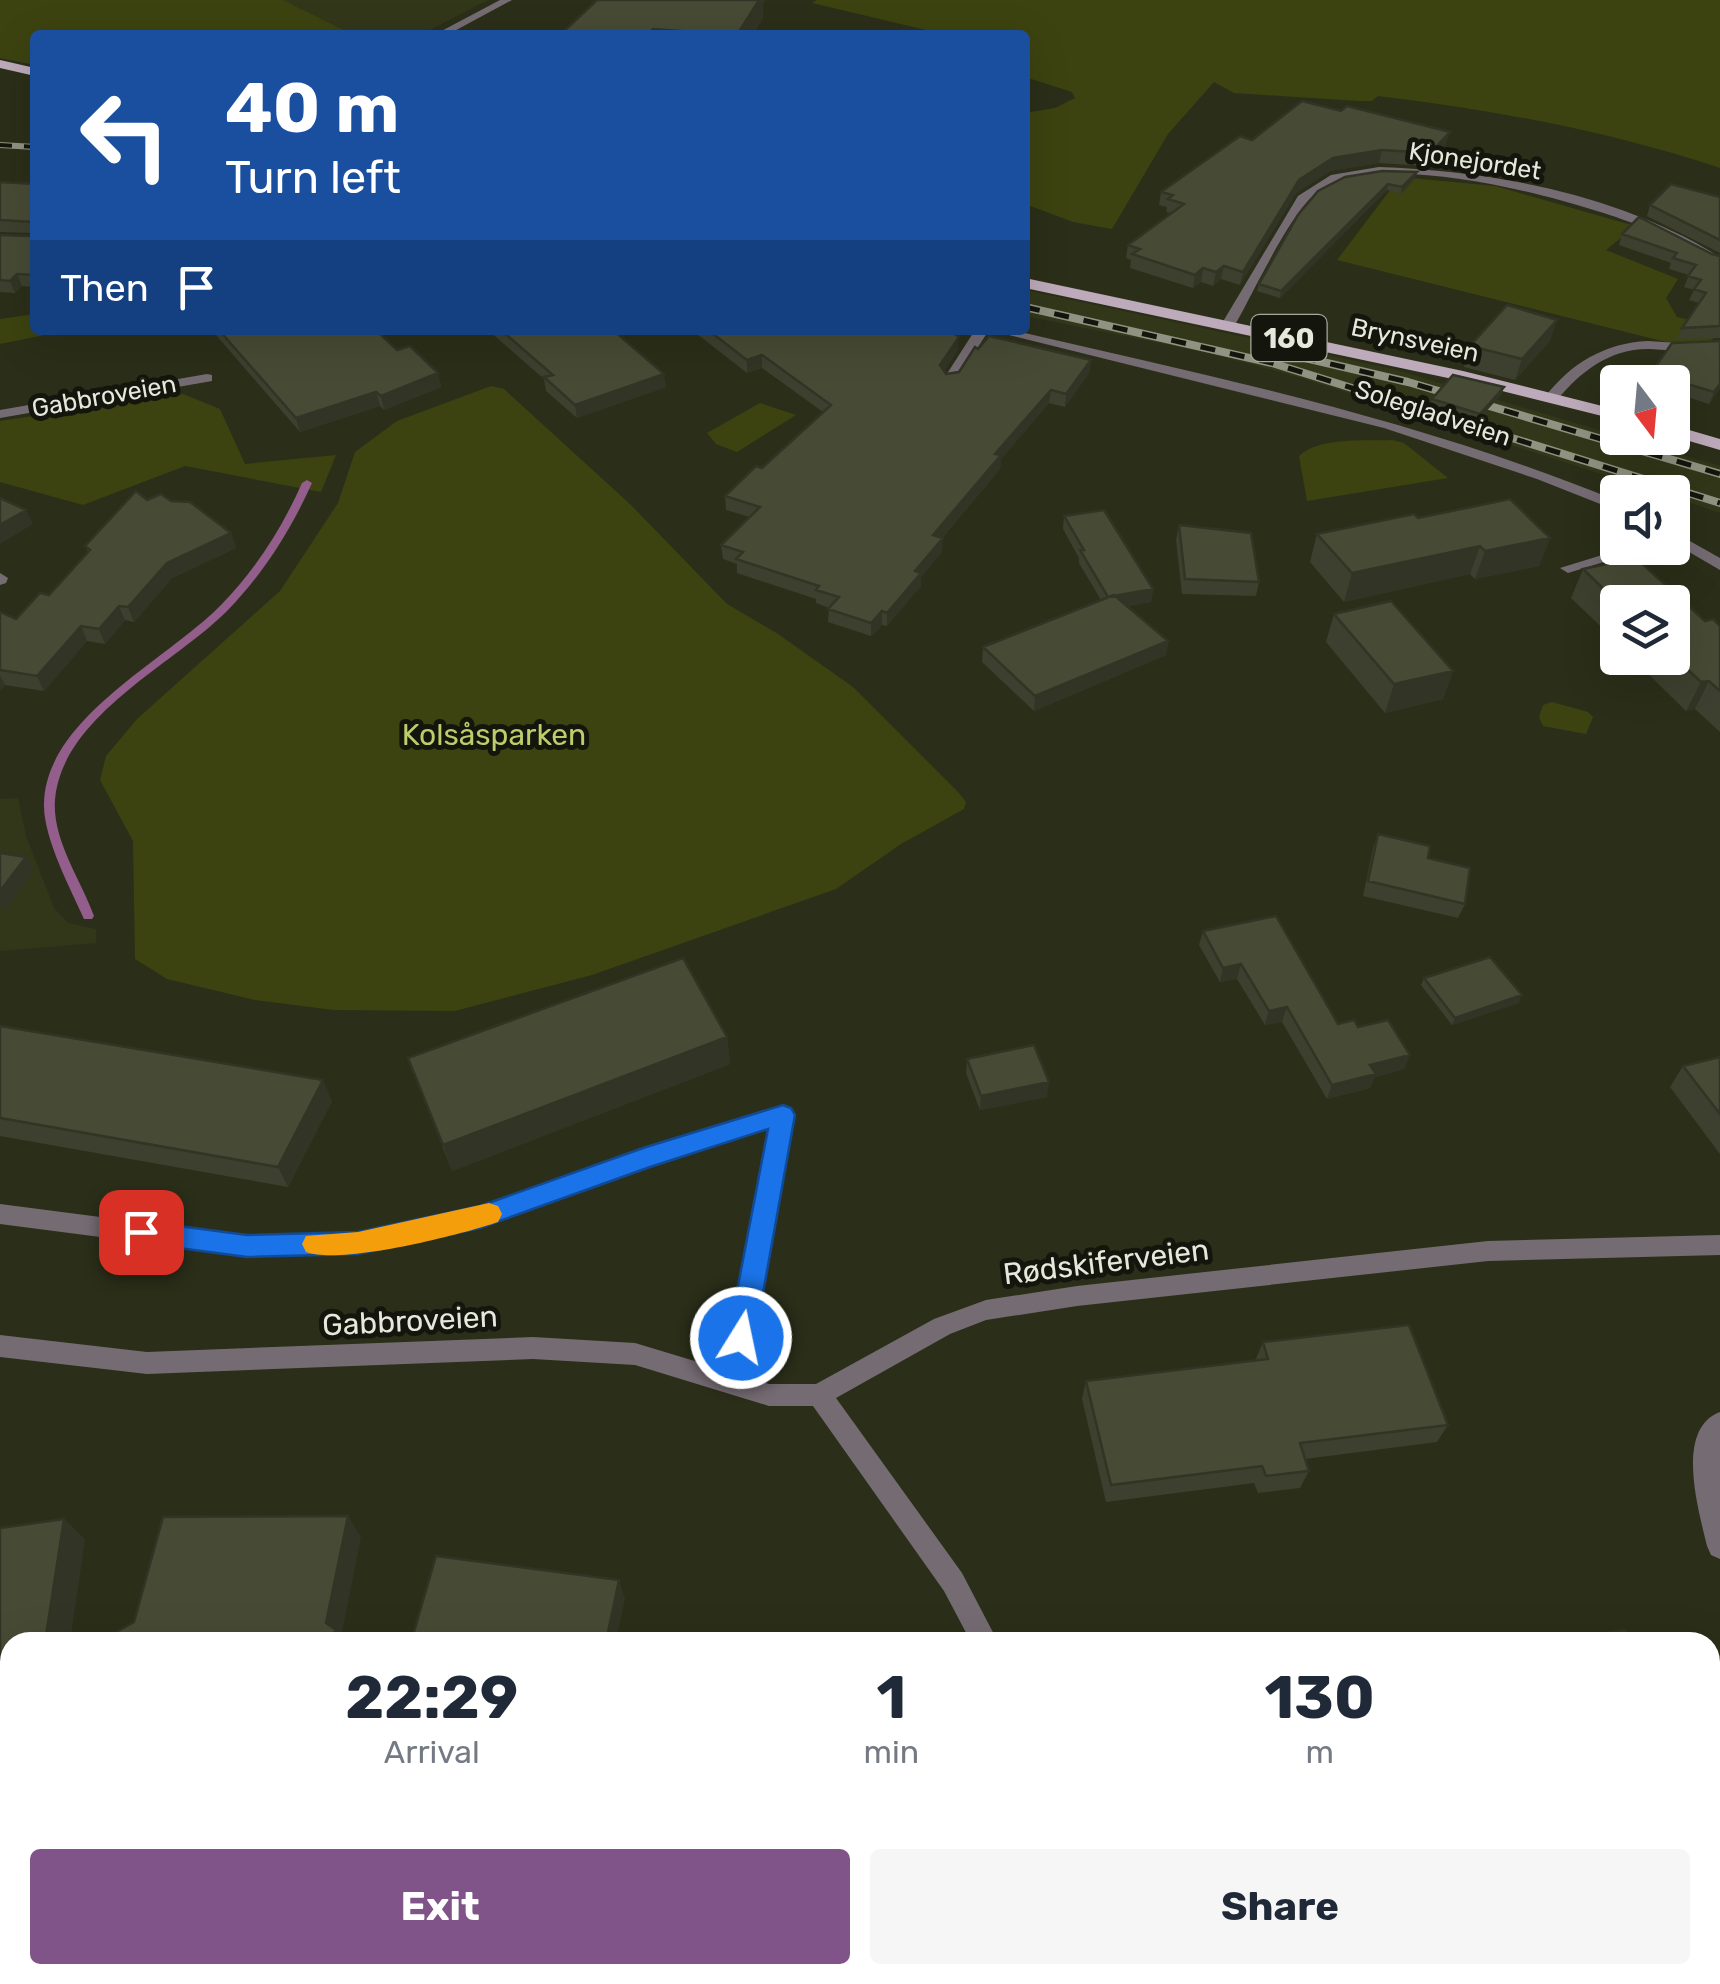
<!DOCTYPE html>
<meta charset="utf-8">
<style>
:root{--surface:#fff;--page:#f6f6f7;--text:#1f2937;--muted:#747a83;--accent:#805488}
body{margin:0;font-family:Rubik,sans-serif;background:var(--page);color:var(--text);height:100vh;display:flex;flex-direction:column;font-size:38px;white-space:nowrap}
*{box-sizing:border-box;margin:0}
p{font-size:32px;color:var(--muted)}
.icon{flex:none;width:55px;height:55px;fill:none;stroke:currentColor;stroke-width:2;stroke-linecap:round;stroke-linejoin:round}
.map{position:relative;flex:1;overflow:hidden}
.sheet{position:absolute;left:0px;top:1632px;width:1720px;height:352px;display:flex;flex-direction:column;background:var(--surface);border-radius:30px 30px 0 0;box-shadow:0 10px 40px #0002}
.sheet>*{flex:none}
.banner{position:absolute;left:30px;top:30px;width:1000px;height:305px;border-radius:10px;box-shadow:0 10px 40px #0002;background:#1a4fa0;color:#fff;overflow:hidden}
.needle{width:65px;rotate:164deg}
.fabs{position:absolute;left:1600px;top:365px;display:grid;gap:20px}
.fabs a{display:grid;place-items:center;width:90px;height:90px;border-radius:10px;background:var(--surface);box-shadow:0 10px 40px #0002;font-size:50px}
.pin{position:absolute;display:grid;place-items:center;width:85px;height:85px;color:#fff;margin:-42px;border-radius:20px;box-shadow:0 5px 15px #0006}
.me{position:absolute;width:110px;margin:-55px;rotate:10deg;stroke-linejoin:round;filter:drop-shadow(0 0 8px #0008)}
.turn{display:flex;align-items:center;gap:35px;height:210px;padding:0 30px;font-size:45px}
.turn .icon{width:130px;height:130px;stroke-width:2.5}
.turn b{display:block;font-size:70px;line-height:85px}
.then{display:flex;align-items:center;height:95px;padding:0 30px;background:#0003;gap:20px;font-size:38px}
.eta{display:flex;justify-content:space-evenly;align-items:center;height:170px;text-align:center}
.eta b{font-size:60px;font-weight:700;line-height:70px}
.action{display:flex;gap:20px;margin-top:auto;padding:20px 30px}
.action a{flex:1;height:115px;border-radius:10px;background:var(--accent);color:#fff;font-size:40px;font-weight:700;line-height:115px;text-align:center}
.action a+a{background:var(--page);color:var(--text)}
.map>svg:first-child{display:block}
.built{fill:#32371a}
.green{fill:#3c4310}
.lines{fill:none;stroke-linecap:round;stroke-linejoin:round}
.stream{fill:#935d8c;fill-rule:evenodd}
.minor{fill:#756c73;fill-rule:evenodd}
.primary{fill:#bdaaba;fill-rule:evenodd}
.rail-far1-casing{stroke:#909381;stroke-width:6}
.rail-casing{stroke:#909381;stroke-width:8}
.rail-far1{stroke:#14160d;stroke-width:4;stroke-dasharray:12;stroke-linecap:butt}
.rail{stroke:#14160d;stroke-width:5;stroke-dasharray:15;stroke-linecap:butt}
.wall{fill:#3d402e}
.shaded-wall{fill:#323425}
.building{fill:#474b35;stroke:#323425;stroke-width:2.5}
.route{fill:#1a73e8;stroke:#114b97;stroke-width:2.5}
.slow{fill:#f59e0b}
.labels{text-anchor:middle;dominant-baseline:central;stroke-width:10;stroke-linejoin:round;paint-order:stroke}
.far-street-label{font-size:25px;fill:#e5e8da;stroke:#14160d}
.shield{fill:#14160d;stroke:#a6a99c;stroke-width:2.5}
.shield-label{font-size:28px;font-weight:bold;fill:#e5e8da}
.park-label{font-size:30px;fill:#bccd6a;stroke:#14160d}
.street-label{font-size:30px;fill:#e5e8da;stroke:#14160d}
</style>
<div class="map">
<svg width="1720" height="1984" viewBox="0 0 1720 1984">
<rect width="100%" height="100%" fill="#2b2f19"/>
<path class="built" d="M283 0H488L420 35H354Z
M1025 290 1393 369 1720 466V513L1673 497 1672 492H1658L1295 376 1205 352 1025 316Z
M18 798 26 836 54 908 68 923 96 929V943L0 951V799Z"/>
<path class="green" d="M0 0H283L354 35H35V65L0 58Z
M817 0H1720V168C1608 131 1495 110 1378 96L1372 101H1359L1234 93 1214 82 1168 134 1112 229 1073 222 1025 204V113L1055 108 1075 98 1072 92 1025 77V35H913L926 30 812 3Z
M1400 177 1495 186 1635 226 1606 250 1678 279 1666 298 1677 317 1720 327V335L1694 349 1337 260Z
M35 314V330H69L0 344V319Z
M491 386 504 389 631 505 727 604 778 634 853 687 958 792 966 802 964 809 901 844 836 889 592 975 455 1011 334 1010 255 1000 167 979 135 959 133 841 100 780 106 756 137 719 280 591 338 503 355 452 397 421Z
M183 394 220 409 245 464 336 455 321 492 185 466 83 505 0 482V421Z
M760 403 796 415 737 452 716 444 707 433Z
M1392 440 1404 443 1448 478 1307 501 1299 456C1318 437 1366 441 1392 440Z
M1552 702 1588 712 1593 717 1586 734 1543 726 1539 717 1543 705Z"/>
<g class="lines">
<path class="stream" d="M307 480 312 483C291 530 263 574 227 611 173 665 62 716 55 800 52 840 81 880 94 916L92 919H84C70 888 43 837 44 804 45 718 169 659 222 604 256 569 282 528 302 483Z"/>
<path class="minor" d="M500 0H512L447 35H434Z
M1379 167C1495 171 1621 195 1720 257V266C1692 255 1667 236 1638 225 1569 199 1374 143 1314 195 1289 216 1253 293 1235 325L1223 328 1221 325 1298 196 1331 175Z
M975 330H1012C1217 377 1422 421 1618 501V511L1537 479 1384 428 989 330 955 383H945L943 380Z
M1648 341 1693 344 1720 341V349C1696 354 1674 350 1650 349 1611 348 1581 371 1557 400L1545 397C1571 363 1605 343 1648 341Z
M207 374 212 375V381L0 418V410Z
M1672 531 1720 558V570L1672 542Z
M1625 548H1649L1568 573 1560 568Z
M0 573 8 578 6 583 0 585Z
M783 1106 791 1109 794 1115 753 1338 731 1372 769 1384H816L934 1319 986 1300 1077 1286 1488 1241 1720 1235V1255L1488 1261 1077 1306 986 1320 950 1334 836 1398 962 1573 998 1642H971L944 1591 813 1406H769L635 1365 533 1359 147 1374 0 1357V1335L147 1352 533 1337 635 1343 708 1365 730 1334 770 1128 649 1165 480 1227 358 1253 247 1256 0 1224V1204L247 1236 358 1233 480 1207 646 1148Z
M1720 1412V1559L1711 1555 1707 1546C1699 1512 1674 1429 1720 1412Z
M10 1705V1733L0 1735V1707Z"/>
<path class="primary" d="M0 60 35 68V76L0 68Z
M1025 278 1463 371 1618 410V420L1462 381 1025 288Z
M1672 425 1720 439V450L1672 436Z"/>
<g class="rail-far1-casing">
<path id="rail-far1" d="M0 145 35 147"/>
</g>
<g class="rail-casing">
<path id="rail" d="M1025 307 1272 363 1720 503
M1301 357 1408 382 1720 474"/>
</g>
<use href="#rail-far1" class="rail-far1"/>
<use href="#rail" class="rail"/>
</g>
<path class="wall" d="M763 5V18L753 35H560Z
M1252 140 1446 144 1426 166 1379 163 1330 171 1296 193 1240 285 1221 279 1213 286 1201 282 1193 288 1130 268 1131 260 1126 258 1128 245 1171 213 1166 212 1167 207 1159 205 1161 192Z
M1415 178 1401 194 1387 190 1280 298 1257 291 1259 284 1318 191Z
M0 182 35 184V287L22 286 15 293 0 292V235L30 236 33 233 0 232Z
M1720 197V253L1647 216 1650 205Z
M1622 234 1720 256V338L1677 339 1682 328 1699 303 1689 300 1694 290 1684 287 1689 275 1669 269 1671 263 1619 245Z
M215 330H376L397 350 438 373 441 387 384 410 380 406 300 432 216 335Z
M488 330H613L666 387 577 418 546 391 544 379Z
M692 330H949L958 350 944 371 946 374 959 372 978 349 1091 360 1089 373 1065 407 1049 403 1001 459 1000 469 942 538V552L921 577V586L887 626 882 625 871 636 828 622 829 608 816 603V599L737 573V564L723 559 721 545 750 517 726 510 725 496 762 468 823 412 762 368 747 373Z
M1550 341 1515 380 1464 367 1470 346Z
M1720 341V388L1709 404 1672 392V382H1647L1651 373Z
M1504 387 1501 395 1477 421 1430 406 1432 399Z
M147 500 171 501 231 533 236 548 172 578 134 622 125 620 105 644 87 641 44 691 5 685 0 690V612L16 619 49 595 88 552 85 546Z
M1064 516 1153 589 1151 602 1128 606 1168 641 1166 655 1034 711 982 662 983 647 1101 600 1079 563V558L1063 529Z
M1418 518 1550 538 1539 566 1475 579 1470 574 1344 602 1310 562 1317 534Z
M1179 525 1259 582 1256 596 1182 594 1176 540Z
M1636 558 1705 621 1713 619 1720 626V732L1695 709 1686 711 1632 658H1672V602H1618V643L1571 598 1583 569Z
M1334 614 1453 671 1443 699 1385 713 1326 642Z
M1378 834 1428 858 1465 904 1458 918 1363 896 1373 848Z
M1203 931 1338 1024 1358 1027 1404 1069 1375 1077 1370 1088 1327 1099 1282 1022 1265 1025 1237 979 1220 982 1199 945Z
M1424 978 1519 1003 1452 1025 1421 985Z
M0 1026 332 1101 288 1187 0 1136Z
M727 1037 730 1064 452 1171 408 1058Z
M1720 1057V1154L1670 1087 1683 1066Z
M967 1059 1047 1097 980 1110 966 1073Z
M1263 1342 1448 1425 1437 1442 1305 1459 1309 1471 1300 1488 1258 1493 1254 1483 1106 1502 1082 1399 1086 1381 1255 1361Z
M64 1519 85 1540 10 1642V1694L0 1696V1528Z
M10 1741V1902L0 1903V1742Z"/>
<path class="shaded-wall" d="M754 0H765L763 5V18L753 35H737Z
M1450 132 1446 144 1426 166 1430 153Z
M1382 150 1379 163 1330 171 1296 193 1240 285 1243 272 1299 180 1333 158Z
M1417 172 1415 178 1401 194 1402 187Z
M1388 184 1387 190 1280 298 1281 291Z
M1224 266 1221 279 1213 286 1216 272Z
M1203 268 1201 282 1193 288 1195 275Z
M17 274 22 286 15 293 10 281Z
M1557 320 1550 341 1515 380 1522 359Z
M959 337 958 350 940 378V365Z
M762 355V368L747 373V360Z
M1091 360 1089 373 1065 407 1066 394Z
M438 373 441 387 384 410 381 396Z
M664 374 666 387 577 418 575 405Z
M1720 384V388L1709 404 1714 392Z
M1504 387 1501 395 1477 421 1480 414Z
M1051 390 1049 403 1001 459 1000 469 932 549 933 535 995 454Z
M376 392 380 406 300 432 296 418Z
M26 510 33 524 0 544V525Z
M231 533 236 548 172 578 134 622 128 607 167 563Z
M943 538 942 552 921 577V586L887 626V613L915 571Z
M1550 538 1539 566 1475 579 1485 551Z
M1480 546 1470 574 1344 602 1352 573Z
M1153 589 1151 602 1106 610 1108 597Z
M119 606 125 620 105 644 99 629Z
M882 611V625L871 636V623Z
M81 626 87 641 44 691 37 676Z
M1168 641 1166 655 1034 711 1035 696Z
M1453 671 1443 699 1385 713 1394 684Z
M0 675 5 685 0 690Z
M1709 681 1695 709 1686 711 1701 682Z
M26 857 34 871 5 911 0 903V891Z
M1241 964 1237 979 1220 982 1223 968Z
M1522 995 1519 1003 1452 1025 1455 1018Z
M1287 1007 1282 1022 1265 1025 1269 1011Z
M727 1037 730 1064 452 1171 443 1145Z
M1410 1055 1404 1069 1375 1077 1370 1088 1327 1099 1332 1085 1370 1065Z
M323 1080 332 1101 288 1187 278 1167Z
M1049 1082 1047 1097 980 1110 981 1096Z
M348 1516 361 1537 341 1637 345 1642H327L326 1623Z
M64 1519 85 1540 70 1642H45Z
M619 1580 625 1599 616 1642H606Z"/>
<path class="building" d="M597 0H759L737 35 653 29 648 35H560Z
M1302 101 1341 111 1347 106 1450 132 1430 153 1382 150 1333 158 1299 180 1243 272 1224 266 1216 272 1203 268 1195 275 1132 254 1140 249 1128 245 1184 204 1168 199 1173 195 1161 192 1240 136 1252 140Z
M1382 171 1417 172 1402 187 1388 184 1281 291 1259 284 1298 215 1318 191 1345 177Z
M0 182 35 184V275L17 274 10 281 0 280V235L30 236 34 232 33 222 0 220Z
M1671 184 1720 197V240L1650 205Z
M1639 217 1712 254 1720 256V326L1682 328 1706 293 1694 289 1701 280 1688 276 1696 265 1673 258 1677 253 1622 234Z
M1507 305 1557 320 1522 359 1470 346Z
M219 330H376L397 350 410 346 438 373 381 396 376 392 296 418Z
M501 330H613L664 374 575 405 544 377 553 375Z
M708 330H949L959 337 940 365 946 374 959 372 975 347 978 349 989 336 1091 360 1066 394 1051 390 995 454 1001 455 933 535 943 538 915 571 921 573 887 613 882 611 871 623 828 609 839 597 816 590 819 586 736 559 743 552 721 545 760 507 725 496 756 466 762 468 831 405 762 355 747 360Z
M1720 341V384L1714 392 1651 373 1672 343Z
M1453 375 1504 387 1480 414 1432 399Z
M136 491 147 500 161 494 171 501 190 502 231 533 167 563 128 607 119 606 99 629 81 626 37 676 0 670V612L16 619 40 593 49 595 90 550 85 546Z
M0 498 26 510 0 525Z
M1510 499 1550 538 1485 551 1480 546 1352 573 1317 534 1414 514 1418 518Z
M1104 510 1153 589 1108 597 1080 550H1084L1064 516Z
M1179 525 1251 533 1259 582 1185 579Z
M1636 558 1705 621 1713 619 1720 626V691L1709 681 1701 682 1672 655V602L1618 603 1583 569Z
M1114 595 1168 641 1035 696 983 647Z
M1391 601 1453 671 1394 684 1334 614Z
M1378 834 1430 846 1428 858 1470 868 1465 904 1368 881Z
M0 853 26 857 0 891Z
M1276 916 1338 1024 1354 1020 1358 1027 1388 1020 1410 1055 1370 1065 1376 1074 1332 1085 1287 1007 1269 1011 1241 964 1223 968 1203 931Z
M1490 957 1522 995 1455 1018 1424 978Z
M683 958 727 1037 443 1145 408 1058Z
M0 1026 323 1080 278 1167 0 1118Z
M1034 1045 1049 1082 981 1096 967 1059Z
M1720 1057V1114L1683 1066Z
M1409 1325 1448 1425 1300 1443 1309 1471 1266 1476 1262 1466 1111 1485 1086 1381 1268 1359 1263 1342Z
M348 1516 326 1623 336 1630 327 1642H99L134 1622 163 1517Z
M64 1519 45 1642H10V1672L0 1673V1528Z
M436 1556 619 1580 606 1642H411Z
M1625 1630 1631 1642H1554Z
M10 1741V1884L0 1885V1742Z
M845 1975H926L927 1984H846Z"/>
<path class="route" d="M783 1105 791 1108 795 1115 755 1338 751 1347 741 1351 732 1347 728 1338 768 1129 650 1167 480 1228 358 1254 247 1257 141 1243 132 1240 128 1232 132 1224 141 1221 247 1235 358 1232 480 1206 646 1147Z"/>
<path class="slow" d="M489 1203 498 1206 502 1214 498 1222C460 1235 342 1265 306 1252L302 1244 306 1236 358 1232Z"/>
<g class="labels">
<g class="far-street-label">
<text transform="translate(1475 161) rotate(9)">Kjonejordet</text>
<text transform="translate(1415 340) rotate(12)">Brynsveien</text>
<text transform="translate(104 396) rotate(-10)">Gabbroveien</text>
<text transform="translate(1433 413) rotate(18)">Solegladveien</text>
</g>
<rect class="shield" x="1251.5" y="315" width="75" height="46" rx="8"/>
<g class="shield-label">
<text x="1289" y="338">160</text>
</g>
<g class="park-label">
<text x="494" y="735">Kolsåsparken</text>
</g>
<g class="street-label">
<text transform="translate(1106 1262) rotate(-7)">Rødskiferveien</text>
<text transform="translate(410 1321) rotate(-3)">Gabbroveien</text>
</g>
</g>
</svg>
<div class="fabs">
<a><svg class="needle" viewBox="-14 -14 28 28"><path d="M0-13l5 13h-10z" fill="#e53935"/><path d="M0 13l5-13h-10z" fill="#747a83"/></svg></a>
<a><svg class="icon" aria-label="sound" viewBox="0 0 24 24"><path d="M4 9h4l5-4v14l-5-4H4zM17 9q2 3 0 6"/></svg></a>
<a><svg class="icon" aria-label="layers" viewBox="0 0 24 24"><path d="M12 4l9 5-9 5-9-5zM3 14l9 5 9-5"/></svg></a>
</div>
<div class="pin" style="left:141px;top:1232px;background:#d93025"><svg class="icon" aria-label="arrive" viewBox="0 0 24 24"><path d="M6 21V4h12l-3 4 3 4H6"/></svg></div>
<svg class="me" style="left:741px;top:1338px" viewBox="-20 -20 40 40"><circle r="17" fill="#1a73e8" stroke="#fff" stroke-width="3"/><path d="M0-11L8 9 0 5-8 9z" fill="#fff"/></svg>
<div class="banner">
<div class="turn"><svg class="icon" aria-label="left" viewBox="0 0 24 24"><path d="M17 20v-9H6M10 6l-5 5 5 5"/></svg><div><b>40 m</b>Turn left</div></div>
<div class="then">Then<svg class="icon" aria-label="arrive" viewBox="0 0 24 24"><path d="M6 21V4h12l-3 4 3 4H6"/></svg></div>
</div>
<section class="sheet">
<div class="eta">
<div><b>22:29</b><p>Arrival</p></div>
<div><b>1</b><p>min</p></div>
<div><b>130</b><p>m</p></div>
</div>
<div class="action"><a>Exit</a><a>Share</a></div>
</section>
</div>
